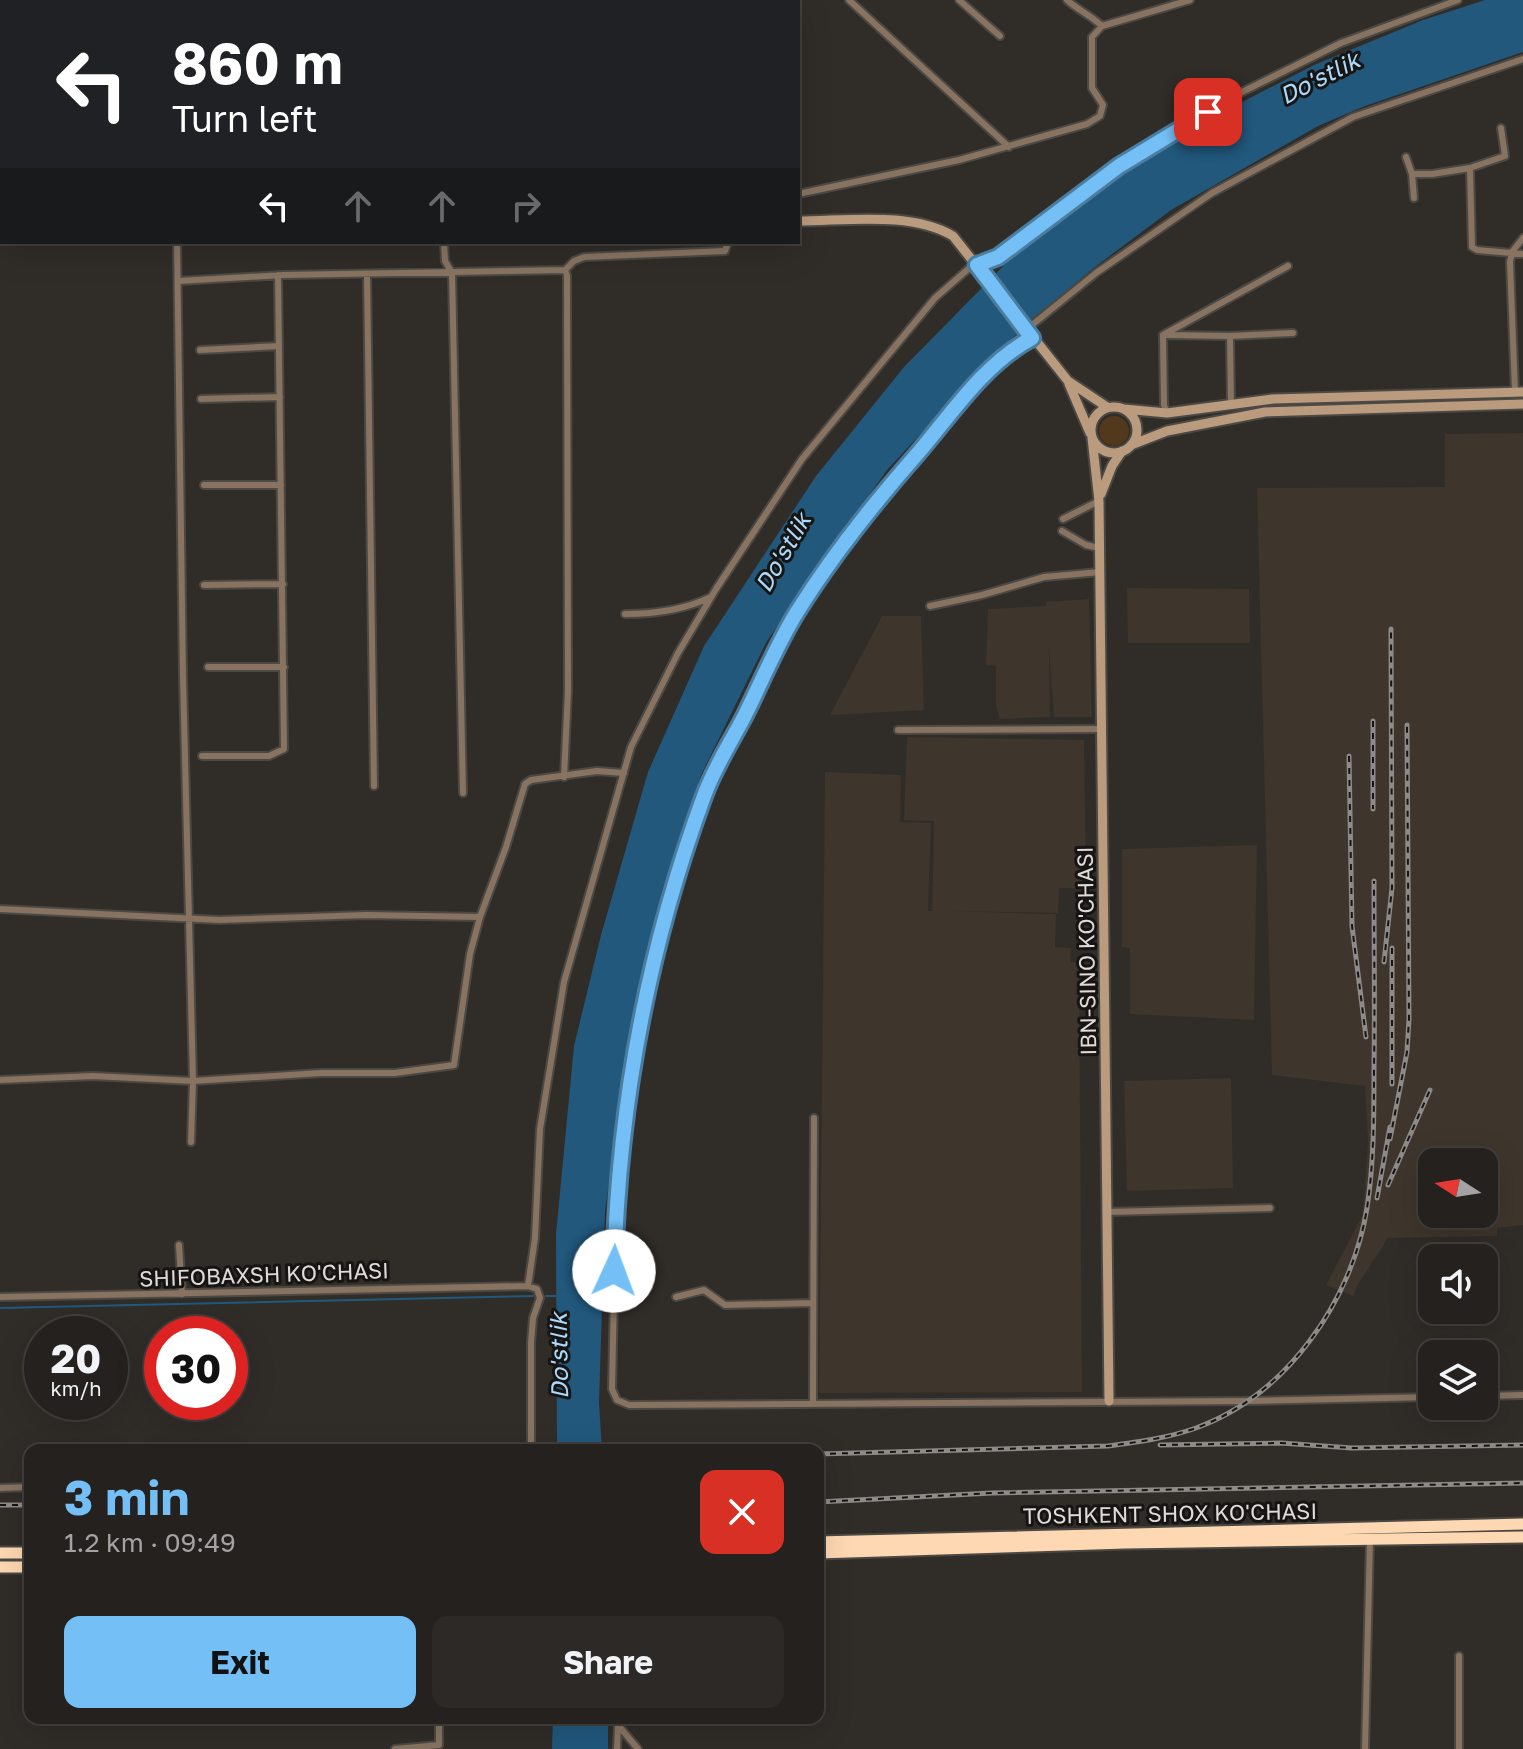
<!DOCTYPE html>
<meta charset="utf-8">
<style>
:root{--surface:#24211e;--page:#2c2927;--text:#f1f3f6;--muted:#a3a3a4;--line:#413e3c;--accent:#74c0f6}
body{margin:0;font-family:"Golos Text",sans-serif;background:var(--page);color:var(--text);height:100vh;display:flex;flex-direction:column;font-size:30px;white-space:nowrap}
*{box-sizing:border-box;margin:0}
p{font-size:26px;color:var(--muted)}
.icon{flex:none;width:44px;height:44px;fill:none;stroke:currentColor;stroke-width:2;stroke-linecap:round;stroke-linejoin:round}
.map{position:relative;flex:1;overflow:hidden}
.panel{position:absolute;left:24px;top:1444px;width:800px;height:280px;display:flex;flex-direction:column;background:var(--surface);border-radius:16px;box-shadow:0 8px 32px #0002,0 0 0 2px var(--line)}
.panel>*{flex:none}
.top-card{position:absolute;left:0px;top:0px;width:800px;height:244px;box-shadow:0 8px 32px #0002,0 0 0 2px var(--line);background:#202124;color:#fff;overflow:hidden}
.needle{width:52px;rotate:282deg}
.buttons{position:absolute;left:1418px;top:1148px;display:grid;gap:16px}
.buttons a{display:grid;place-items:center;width:80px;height:80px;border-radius:16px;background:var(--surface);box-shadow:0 8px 32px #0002,0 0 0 2px var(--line);font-size:40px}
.speed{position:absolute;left:24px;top:1316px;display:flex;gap:16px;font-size:40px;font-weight:700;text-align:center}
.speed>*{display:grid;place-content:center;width:104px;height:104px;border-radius:50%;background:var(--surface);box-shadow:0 8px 32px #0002,0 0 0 2px var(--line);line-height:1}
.speed small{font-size:20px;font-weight:400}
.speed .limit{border:12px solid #d22;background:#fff;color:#111}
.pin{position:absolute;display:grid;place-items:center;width:68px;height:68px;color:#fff;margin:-34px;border-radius:16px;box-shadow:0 4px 12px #0006}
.me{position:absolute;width:88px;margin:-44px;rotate:2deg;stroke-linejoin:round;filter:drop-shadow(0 0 6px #0008)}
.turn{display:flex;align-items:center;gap:28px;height:168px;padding:0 40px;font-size:36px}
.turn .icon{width:104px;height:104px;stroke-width:2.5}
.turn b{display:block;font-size:56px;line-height:68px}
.lanes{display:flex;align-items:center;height:76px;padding:0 40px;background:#0003;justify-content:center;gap:40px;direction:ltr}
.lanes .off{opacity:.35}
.round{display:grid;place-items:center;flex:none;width:84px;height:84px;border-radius:16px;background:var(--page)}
.overview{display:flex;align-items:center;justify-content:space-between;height:136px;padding:0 40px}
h1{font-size:48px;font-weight:700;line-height:60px;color:var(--accent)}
.cta{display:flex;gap:16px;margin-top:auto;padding:16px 40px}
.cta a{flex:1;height:92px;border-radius:16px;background:var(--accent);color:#111;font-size:32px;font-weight:700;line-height:92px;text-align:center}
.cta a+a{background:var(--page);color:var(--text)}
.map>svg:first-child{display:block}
.built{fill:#3e352c;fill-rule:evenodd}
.green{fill:#52381d}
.water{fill:#21587c}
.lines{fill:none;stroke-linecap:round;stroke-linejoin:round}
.stream{stroke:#21587c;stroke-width:2}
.street-casing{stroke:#4c4844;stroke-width:10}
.secondary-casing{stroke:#4c4844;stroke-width:13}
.highway-casing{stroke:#4c4844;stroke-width:15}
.street{stroke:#877360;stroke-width:6}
.secondary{stroke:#ba9b7d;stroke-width:9}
.highway{stroke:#fed8b2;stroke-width:11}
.rail-casing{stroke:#8d8a87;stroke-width:5}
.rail{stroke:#171513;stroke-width:2;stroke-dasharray:6;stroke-linecap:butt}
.route-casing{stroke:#4b7da0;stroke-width:20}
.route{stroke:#74c0f6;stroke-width:14}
.labels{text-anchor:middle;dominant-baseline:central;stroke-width:6;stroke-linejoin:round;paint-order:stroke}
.street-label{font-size:22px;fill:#dedbd9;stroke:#171513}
.water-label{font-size:24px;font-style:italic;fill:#abd9fb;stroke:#171513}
</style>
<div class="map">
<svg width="1523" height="1749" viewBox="0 0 1523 1749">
<rect width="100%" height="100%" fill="#302c28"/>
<path class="built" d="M0 0 54 2H2L0 161Z
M1523 433V1225L1497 1228V1236L1388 1238 1357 1286 1353 1296 1326 1285 1363 1214 1368 1141 1365 1086 1272 1075 1257 488 1445 487V434ZM1484 1162V1214H1432V1162Z
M1127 588 1249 589 1250 643H1128Z
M1089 599 1092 717H1054L1049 648 1050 717 1000 719 996 705V666L986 665 988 609 1046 606V602Z
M882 616H921L924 710 830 715Z
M907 737 1084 740 1086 888H1059L1058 913 948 911 1056 914 1055 947 1071 948 1070 962 1079 963 1082 1392 819 1393 825 772 901 775 900 822 931 823 928 911H932L934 821 904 820Z
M1257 845 1254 1020 1130 1014V948L1122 947V849Z
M1231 1078 1233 1188 1127 1191 1124 1081Z"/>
<path class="green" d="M1099 431a15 15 0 1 1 30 0a15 15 0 1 1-30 0Z"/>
<path class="water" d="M1485 0H1523V52L1365 106 1318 126 1171 210 1091 270 1001 348 887 470 767 641 701 775 651 935 628 1051 605 1211 599 1403 602 1450H557L556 1234 574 1046 601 935 648 772 704 646 816 476 904 367 1018 251 1122 175 1182 136 1246 100 1314 65 1423 20Z
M553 1718H608V1749H552Z"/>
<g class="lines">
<path class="stream" d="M546 1296H556
M0 1308 533 1296"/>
<g class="street-casing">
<path id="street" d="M566 0V2
M751 0V2
M849 0 1009 147
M959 0 1000 36
M1067 0C1078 10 1090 15 1102 26
M287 2V0
M380 2V0
M475 2V0
M658 2V0
M1501 128 1505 156 1470 168 1472 247 1477 250 1523 254
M1406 157 1412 174H1432L1470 168
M1412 174 1414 198
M798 194 959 160 1087 124 1100 116 1103 105 1092 88V37L1102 26 1190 0
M177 242 183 677 193 1081 321 1073H395L454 1065 470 954 480 917 506 847 525 784 531 780 597 771 624 773
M444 242 445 261 452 273 463 793
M977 265 998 257 1119 166 1230 98 1341 43 1458 0
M367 274 374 786
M178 281 283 275 565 270 574 261 584 257 725 251 728 242
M1032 325 1096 273 1212 193 1353 117 1523 59
M1163 335 1288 266
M1163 335 1164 405 1167 413
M1167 335 1230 336 1231 404
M1230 336 1293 333
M1032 338 1014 348 992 365 860 522 796 614 705 793 668 904 635 1044 616 1201 612 1389 617 1400 629 1405 1249 1401 1432 1397
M200 350 279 346
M1515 392 1510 262 1512 252 1523 238
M201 399 280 397
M204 485H281
M1063 519 1099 501
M1062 531 1086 545 1099 548
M204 585 283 584
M930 606 982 595 1044 577 1100 572
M625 614C654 614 684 610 711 597
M208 667H284
M898 730 1101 729
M202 756H269L284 749 278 275
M564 777 568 691 567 275 565 270
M0 909 219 920 366 915 480 917
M0 1080 93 1076 193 1081 191 1142
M1107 1212 1270 1208
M179 1245 182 1294
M528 1286 535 1238 540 1129 564 982 631 747 678 653 716 589 802 459 935 298 975 263
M0 1297 528 1286 537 1289 540 1298 533 1318 531 1343V1450
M676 1297 704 1290 725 1305 813 1303
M1484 1396 1523 1395
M813 1403 814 1118
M0 1488 30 1487
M618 1718V1725L638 1749
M395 1749 439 1745V1718
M617 1749 618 1725
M1365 1749 1370 1539
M1459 1749V1656"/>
</g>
<g class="secondary-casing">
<path id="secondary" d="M794 0V2
M798 221C846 221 911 211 953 236L1068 381 1107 407
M0 238H2
M1069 384 1090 433
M1091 430a23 23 0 1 1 46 0a23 23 0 1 1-46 0Z
M1124 409 1167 413 1273 399 1523 392
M1092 438 1099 501 1109 1401
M1131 445 1167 431 1265 412 1523 404
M1101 494 1112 466 1122 451"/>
</g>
<g class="highway-casing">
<path id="highway" d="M818 1542 1523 1524
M0 1553H30
M818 1553 1125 1543 1523 1537
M0 1567H30"/>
</g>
<use href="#street" class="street"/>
<use href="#secondary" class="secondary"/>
<use href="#highway" class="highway"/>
<g class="rail-casing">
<path id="rail" d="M1373 721V809
M1349 756 1352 926 1366 1037
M1392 948V1084
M1384 962 1392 888 1391 629
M1390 1139 1407 1052 1409 1019 1407 725
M1388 1185 1430 1090
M1377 1198 1390 1127
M1160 1445 1281 1443 1352 1448 1523 1445
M818 1454 1108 1446C1138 1442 1168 1438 1196 1428 1287 1395 1352 1301 1367 1208 1374 1163 1374 1115 1374 1069 1375 1006 1374 944 1374 881
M818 1502 992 1493 1523 1483
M0 1505H30"/>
</g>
<use href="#rail" class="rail"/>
</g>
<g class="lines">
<g class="route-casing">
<path id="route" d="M614 1271C618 1109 648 948 704 796 714 768 731 742 745 715 762 681 777 644 797 612 832 556 874 503 918 453 953 412 984 364 1032 338L977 265 998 257 1119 166 1208 112"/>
</g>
<use href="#route" class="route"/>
</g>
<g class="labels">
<g class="street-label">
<text transform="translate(1086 951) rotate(-91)">IBN-SINO KO'CHASI</text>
<text transform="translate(264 1274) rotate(-2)">SHIFOBAXSH KO'CHASI</text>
<text transform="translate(1170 1513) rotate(-1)">TOSHKENT SHOX KO'CHASI</text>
</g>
<g class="water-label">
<text transform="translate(1319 77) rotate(-27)">Do'stlik</text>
<text transform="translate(782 552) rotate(-60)">Do'stlik</text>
<text transform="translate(558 1356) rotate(-91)">Do'stlik</text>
</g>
</g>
</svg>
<div class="buttons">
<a><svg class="needle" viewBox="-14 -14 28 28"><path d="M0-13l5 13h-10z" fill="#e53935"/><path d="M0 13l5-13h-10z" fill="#a3a3a4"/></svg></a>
<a><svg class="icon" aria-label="sound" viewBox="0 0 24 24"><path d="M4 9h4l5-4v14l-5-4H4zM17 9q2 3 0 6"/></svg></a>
<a><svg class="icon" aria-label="layers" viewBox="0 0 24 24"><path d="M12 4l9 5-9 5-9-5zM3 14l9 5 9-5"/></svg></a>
</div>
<div class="speed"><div>20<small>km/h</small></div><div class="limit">30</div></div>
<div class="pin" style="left:1208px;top:112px;background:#d93025"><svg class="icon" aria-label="arrive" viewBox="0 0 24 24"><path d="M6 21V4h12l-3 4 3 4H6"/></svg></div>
<svg class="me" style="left:614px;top:1271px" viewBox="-20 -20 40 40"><circle r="19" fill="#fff"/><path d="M0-13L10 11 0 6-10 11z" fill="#74c0f6"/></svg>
<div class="top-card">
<div class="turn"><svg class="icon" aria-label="left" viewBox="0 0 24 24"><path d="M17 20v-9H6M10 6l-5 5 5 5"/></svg><div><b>860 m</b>Turn left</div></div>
<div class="lanes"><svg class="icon" aria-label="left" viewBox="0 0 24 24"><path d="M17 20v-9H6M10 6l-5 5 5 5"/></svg><svg class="icon off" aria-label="ahead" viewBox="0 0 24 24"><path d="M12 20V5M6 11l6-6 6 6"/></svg><svg class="icon off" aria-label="ahead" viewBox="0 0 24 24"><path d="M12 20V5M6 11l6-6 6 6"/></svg><svg class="icon off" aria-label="right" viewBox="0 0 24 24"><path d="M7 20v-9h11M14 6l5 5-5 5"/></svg></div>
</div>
<section class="panel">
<div class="overview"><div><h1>3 min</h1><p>1.2 km · 09:49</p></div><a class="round" style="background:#d93025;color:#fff"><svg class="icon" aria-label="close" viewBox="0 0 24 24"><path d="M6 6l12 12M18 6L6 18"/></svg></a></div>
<div class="cta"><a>Exit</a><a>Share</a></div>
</section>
</div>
